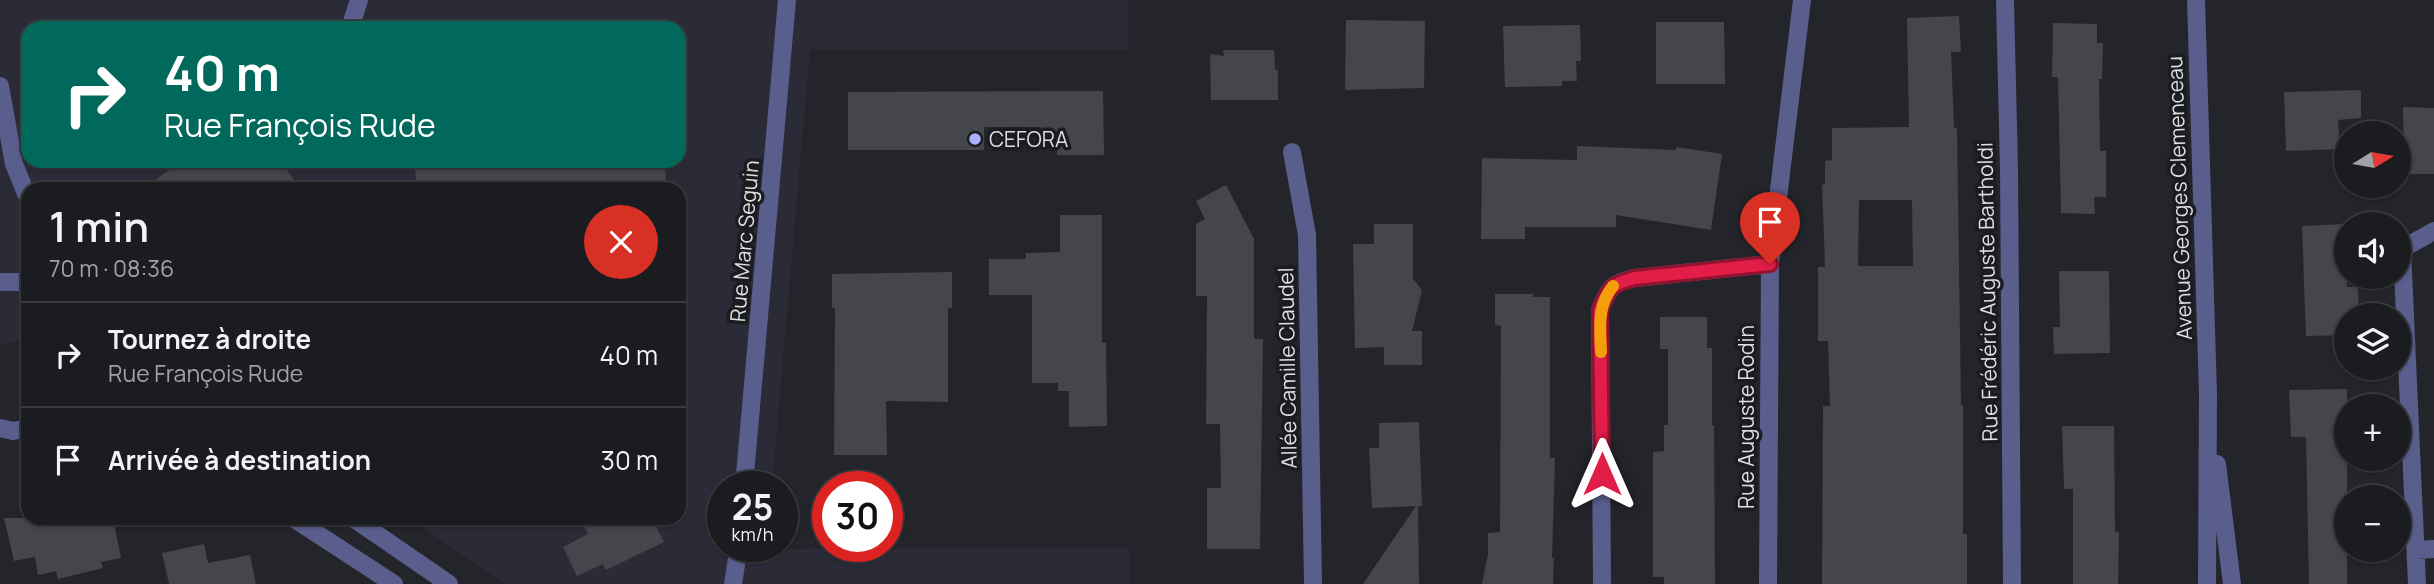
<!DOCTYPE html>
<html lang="fr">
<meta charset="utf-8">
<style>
:root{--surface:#1b1c20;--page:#28292d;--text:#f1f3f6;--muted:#a0a1a5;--line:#393a3e}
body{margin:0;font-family:Manrope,sans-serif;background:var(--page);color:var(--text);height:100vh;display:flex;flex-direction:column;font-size:26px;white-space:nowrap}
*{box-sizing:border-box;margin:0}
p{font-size:23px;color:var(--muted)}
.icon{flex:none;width:38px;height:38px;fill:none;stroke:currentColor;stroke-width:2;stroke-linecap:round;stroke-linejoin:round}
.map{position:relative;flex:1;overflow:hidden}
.side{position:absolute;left:21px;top:182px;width:665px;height:343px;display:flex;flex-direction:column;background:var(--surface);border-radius:21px;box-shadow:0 2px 5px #0004,0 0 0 2px var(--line)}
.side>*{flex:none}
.hud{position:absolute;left:21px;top:21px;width:665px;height:147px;border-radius:21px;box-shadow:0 2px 5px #0004,0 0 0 2px var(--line);background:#00695c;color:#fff;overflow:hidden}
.needle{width:46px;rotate:79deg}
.tools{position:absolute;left:2334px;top:121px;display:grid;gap:14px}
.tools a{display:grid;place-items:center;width:77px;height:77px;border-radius:50%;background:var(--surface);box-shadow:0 2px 5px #0004,0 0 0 2px var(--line);font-size:35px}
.speed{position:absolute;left:707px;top:471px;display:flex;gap:14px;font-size:35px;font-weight:700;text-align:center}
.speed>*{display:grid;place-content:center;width:91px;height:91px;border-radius:50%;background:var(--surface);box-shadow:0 2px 5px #0004,0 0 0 2px var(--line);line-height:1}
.speed small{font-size:18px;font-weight:400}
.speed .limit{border:10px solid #d22;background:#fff;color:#111}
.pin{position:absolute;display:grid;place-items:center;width:60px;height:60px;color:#fff;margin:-72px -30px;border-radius:50% 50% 50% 0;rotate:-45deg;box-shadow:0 0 7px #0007}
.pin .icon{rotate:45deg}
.me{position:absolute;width:77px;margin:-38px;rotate:0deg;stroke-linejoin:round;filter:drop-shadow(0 0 5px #0008)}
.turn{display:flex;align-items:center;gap:24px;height:147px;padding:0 28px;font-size:32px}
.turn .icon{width:91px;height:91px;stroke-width:2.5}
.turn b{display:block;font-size:49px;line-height:60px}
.round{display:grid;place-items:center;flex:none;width:74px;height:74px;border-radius:37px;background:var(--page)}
.head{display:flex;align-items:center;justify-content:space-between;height:119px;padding:0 28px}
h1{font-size:42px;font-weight:600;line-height:52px}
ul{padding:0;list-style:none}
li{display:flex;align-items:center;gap:21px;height:105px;padding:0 28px;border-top:2px solid var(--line)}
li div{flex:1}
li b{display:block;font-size:26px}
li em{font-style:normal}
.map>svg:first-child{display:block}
.built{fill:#2a2b36;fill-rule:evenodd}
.building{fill:#45464b;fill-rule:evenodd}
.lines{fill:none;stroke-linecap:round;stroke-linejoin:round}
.minor{stroke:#595e8d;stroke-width:18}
.route-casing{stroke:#92132f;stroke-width:18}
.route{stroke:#e11d48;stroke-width:12}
.slow{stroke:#f59e0b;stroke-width:12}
.poi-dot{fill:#a9b0fc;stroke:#1b1c20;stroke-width:2.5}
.labels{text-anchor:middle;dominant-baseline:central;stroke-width:7;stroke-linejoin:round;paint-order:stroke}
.poi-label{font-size:21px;fill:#dfdfe2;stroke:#1b1c20;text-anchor:start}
.street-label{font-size:21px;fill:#dfdfe2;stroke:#1b1c20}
</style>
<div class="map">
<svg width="2434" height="584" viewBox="0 0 2434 584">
<rect width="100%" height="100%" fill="#24252a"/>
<path class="built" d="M0 0H1128V50L810 49 772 486H723V546H767L768 549 1129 548 1130 584H505L409 518H679V189H28V338L0 346ZM28 28H679V161H28Z"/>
<path class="building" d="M1959 16 1961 52H1951L1954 128H1957L1961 405H1963V534H1967V584H1822L1823 406H1830L1828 341H1818V267H1825L1822 185 1825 184V161L1832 160V128L1909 127 1907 18ZM1859 200H1912L1913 266H1858Z
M1346 20 1425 21 1424 88 1345 90Z
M1656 22H1724L1725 84H1656Z
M2053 23 2097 24V43H2103L2102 79H2099L2100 151H2106V197H2094L2095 214 2061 213 2058 77H2052Z
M1580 25 1581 61H1576L1577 81H1562V86L1505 87 1503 26Z
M1223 50H1274L1275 70H1278V100H1211L1210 54 1224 56Z
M2361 90V118L2338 120 2340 149 2286 151 2284 92Z
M1103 91 1104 155H1057V139H1041L1040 127H984V150H848V92Z
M2403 107 2434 108V174H2404Z
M1577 146 1676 150V147L1722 154 1711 230 1616 215V227H1525V239H1481L1482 158 1577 160Z
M183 161H281L300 189H141Z
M415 161H665L666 189H416Z
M1226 185 1254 239V339H1263L1260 549H1207V488H1221L1220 424H1206L1207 296H1196V224L1205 219 1196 201Z
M1060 215H1102V343H1106L1107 426 1069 427V391H1058V383H1032V295H989V259H1026V253L1060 252Z
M1374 224H1413V279L1422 290 1412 331H1422V365H1384V347L1355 348 1353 244H1374Z
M2347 224V287H2358L2359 315H2347V335L2306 336 2302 226Z
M2059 271H2109L2110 353 2054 354 2053 327H2060Z
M952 272V308H948V402L886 401 887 455H834L835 308H832V274Z
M1495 294H1533V297H1550V458H1555L1552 558H1554L1553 584H1482L1488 554V533L1500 532 1501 326 1495 325Z
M1660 317H1707V348H1712V425H1714L1715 584H1664V577H1653V452L1664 451V425H1668V349H1660Z
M2347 389V584H2309L2306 437H2291L2289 390Z
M1419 422 1422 506H1418L1419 584H1363L1416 506 1372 508 1369 448H1379V423Z
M2062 426H2114L2115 532H2119L2118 584H2073V489H2064Z
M4 518H113L121 558 101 562 103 568 58 579 56 571 38 575 35 557 14 561Z
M580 518H652L664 542 606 570 603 564 577 576 563 547 588 534Z
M204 544 208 563 250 555 256 584H169L162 553Z"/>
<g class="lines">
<path class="minor" d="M2005 0 2009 169 2012 584
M2196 0 2208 394 2207 584
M350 28 359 0
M0 86 14 164 28 198
M1292 152 1307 235 1313 584
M0 282H28
M0 428 13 431 28 428
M2217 464 2232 584
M744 486 787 0
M293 518 394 584
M353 518 449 584
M2416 550 2434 549
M733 584 739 546
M1602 584 1600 310C1609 287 1612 283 1635 278L1770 264
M1768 584 1770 264 1802 0
M2417 584 2402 249 2434 231"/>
</g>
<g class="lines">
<g class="route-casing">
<path id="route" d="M1602 474 1600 310C1609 287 1612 284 1635 278L1770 264"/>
</g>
<use href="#route" class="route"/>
<path class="slow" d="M1601 352C1600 327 1597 306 1613 286"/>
</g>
<circle class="poi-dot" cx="975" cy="139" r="7"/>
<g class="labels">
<g class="poi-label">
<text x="989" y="139">CEFORA</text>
</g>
<g class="street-label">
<text transform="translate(2179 198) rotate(-92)">Avenue Georges Clemenceau</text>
<text transform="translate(744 241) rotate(-85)">Rue Marc Seguin</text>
<text transform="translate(1987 292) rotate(-91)">Rue Frédéric Auguste Bartholdi</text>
<text transform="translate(1287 368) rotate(-91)">Allée Camille Claudel</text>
<text transform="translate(1746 417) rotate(-90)">Rue Auguste Rodin</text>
</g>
</g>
</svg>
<div class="tools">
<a><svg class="needle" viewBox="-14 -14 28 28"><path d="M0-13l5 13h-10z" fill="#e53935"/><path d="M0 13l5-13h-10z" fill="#a0a1a5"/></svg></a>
<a><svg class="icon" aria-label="sound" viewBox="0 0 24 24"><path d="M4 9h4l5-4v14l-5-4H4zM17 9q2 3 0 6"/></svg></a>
<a><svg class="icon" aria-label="layers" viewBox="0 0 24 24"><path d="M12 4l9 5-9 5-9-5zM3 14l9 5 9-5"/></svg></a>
<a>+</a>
<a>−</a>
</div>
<div class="speed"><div>25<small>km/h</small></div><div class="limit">30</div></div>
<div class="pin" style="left:1770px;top:264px;background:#d93025"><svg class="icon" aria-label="arrive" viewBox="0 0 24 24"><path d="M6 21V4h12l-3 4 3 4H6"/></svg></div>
<svg class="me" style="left:1602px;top:474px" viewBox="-20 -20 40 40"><path d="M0-17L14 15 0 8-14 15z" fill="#e11d48" stroke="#fff" stroke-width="4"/></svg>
<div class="hud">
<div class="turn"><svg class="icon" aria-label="right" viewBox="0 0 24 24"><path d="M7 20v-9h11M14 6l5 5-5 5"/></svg><div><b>40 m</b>Rue François Rude</div></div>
</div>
<section class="side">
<div class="head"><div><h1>1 min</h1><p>70 m · 08:36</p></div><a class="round" style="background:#d93025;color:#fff"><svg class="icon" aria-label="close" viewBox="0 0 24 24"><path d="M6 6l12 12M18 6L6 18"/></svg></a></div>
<ul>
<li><svg class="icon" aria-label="right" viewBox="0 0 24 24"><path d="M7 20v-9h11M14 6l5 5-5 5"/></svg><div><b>Tournez à droite</b><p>Rue François Rude</p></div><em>40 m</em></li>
<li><svg class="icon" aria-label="arrive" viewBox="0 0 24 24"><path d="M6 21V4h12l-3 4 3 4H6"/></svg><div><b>Arrivée à destination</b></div><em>30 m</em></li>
</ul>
</section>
</div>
